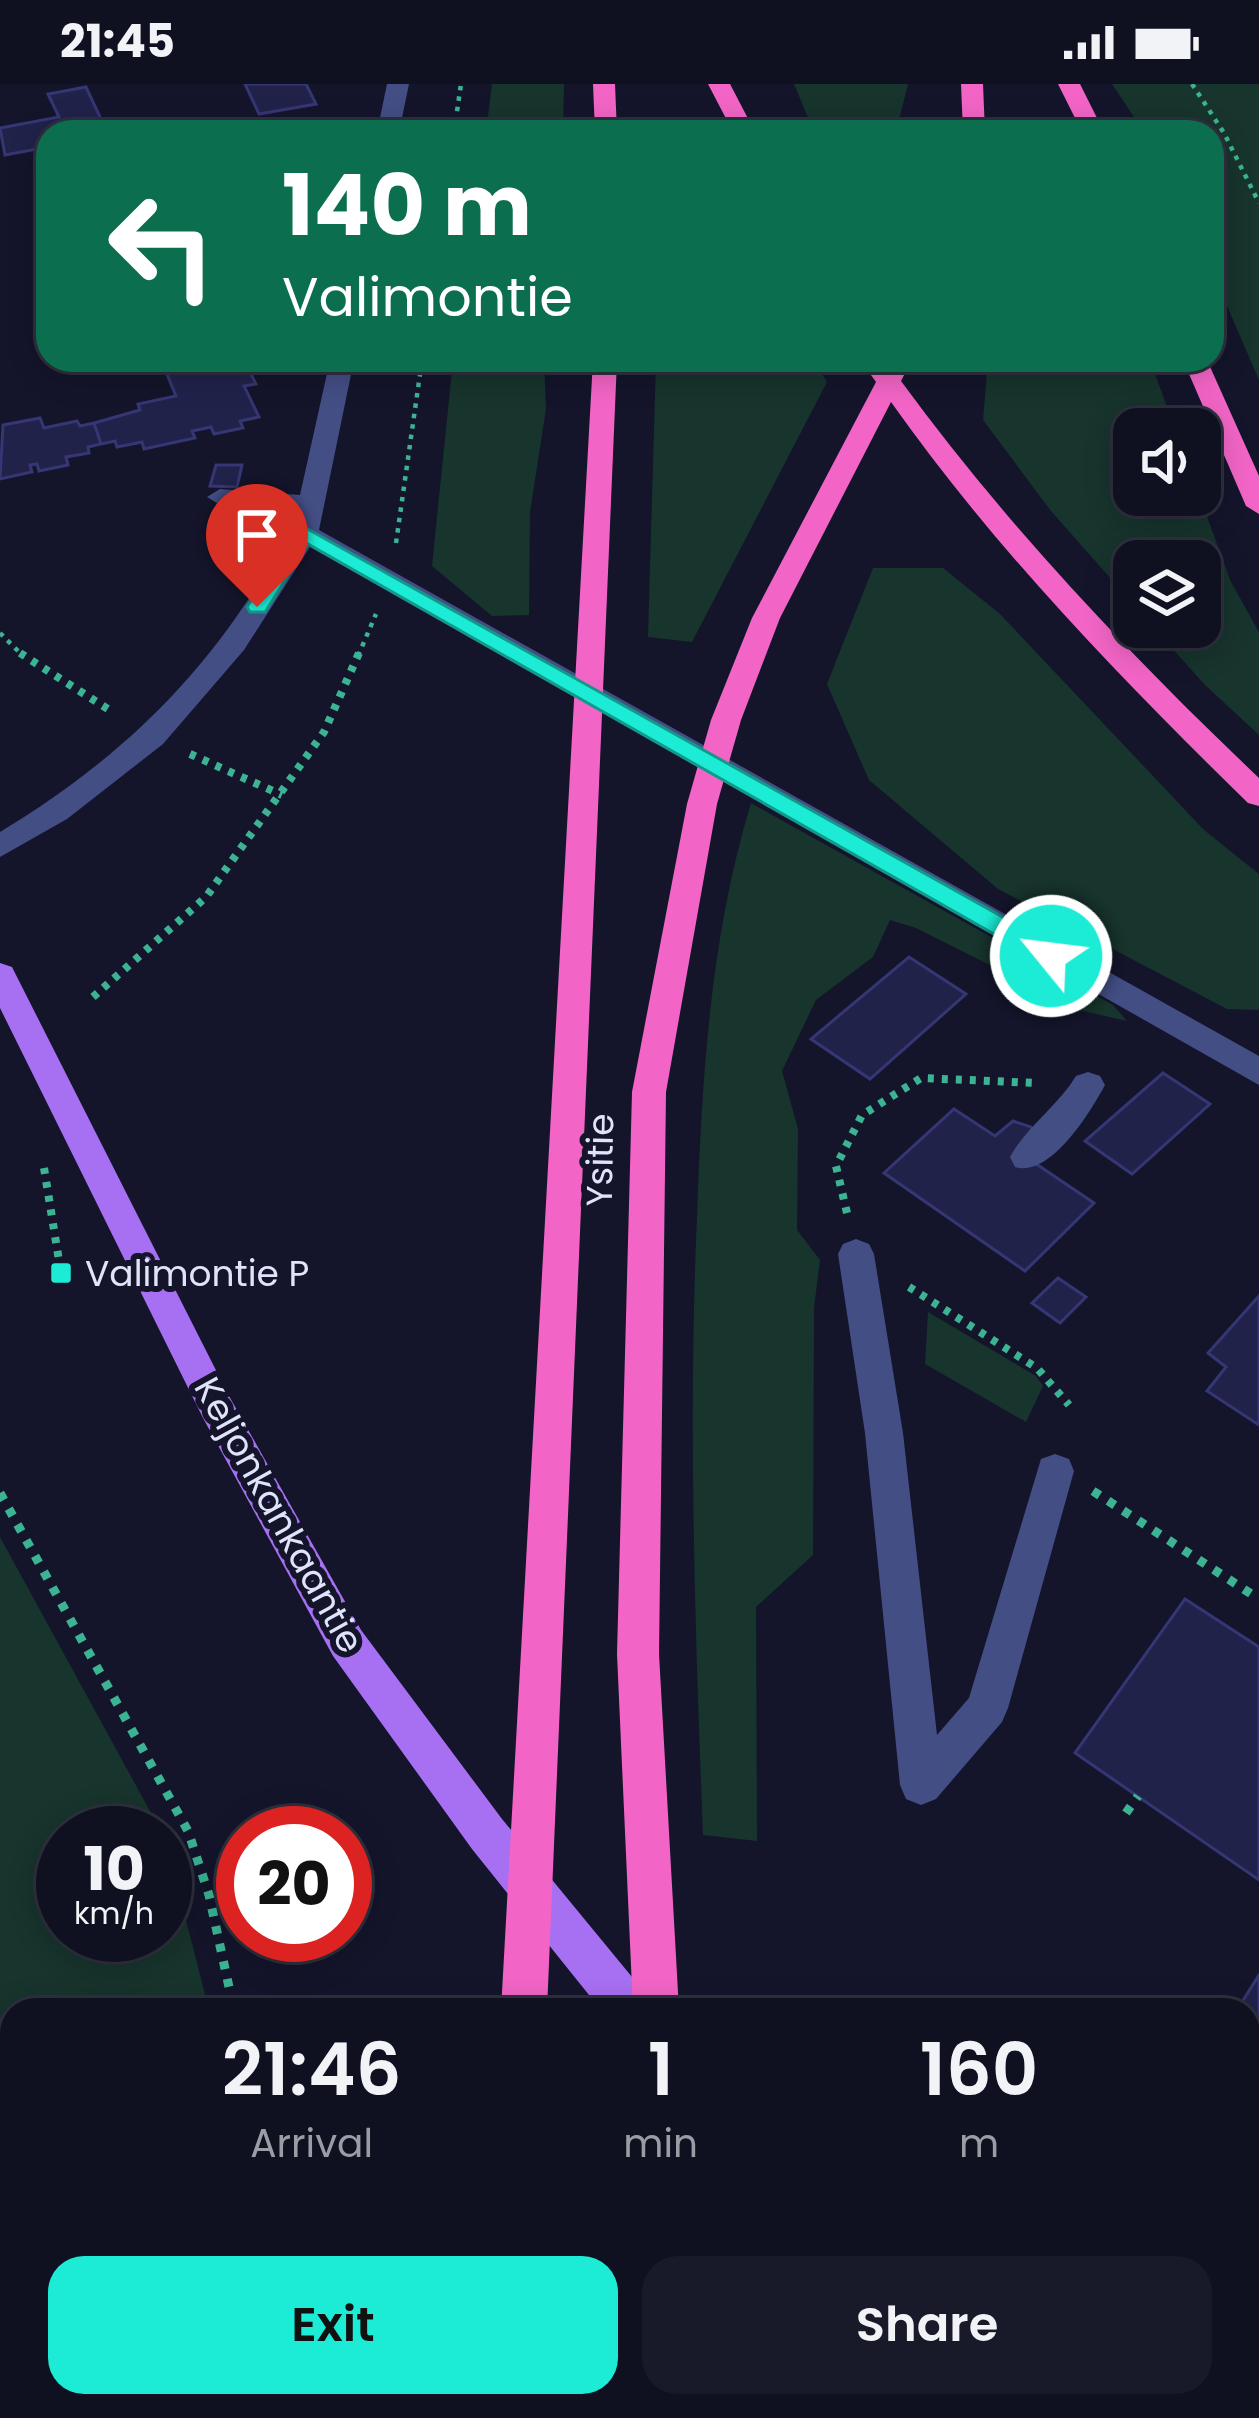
<!DOCTYPE html>
<style>
:root{--surface:#0f1020;--page:#181929;--text:#f1f3f6;--muted:#9b9da5;--line:#2f303e;--accent:#1cecd5}
body{margin:0;font-family:Poppins,sans-serif;background:var(--page);color:var(--text);height:100vh;display:flex;flex-direction:column;font-size:45px;white-space:nowrap}
*{box-sizing:border-box;margin:0}
p{font-size:39px;color:var(--muted)}
.icon{flex:none;width:66px;height:66px;fill:none;stroke:currentColor;stroke-width:2;stroke-linecap:round;stroke-linejoin:round}
.map{position:relative;flex:1;overflow:hidden}
.sheet{position:absolute;left:0px;top:1914px;width:1260px;height:420px;display:flex;flex-direction:column;background:var(--surface);border-radius:36px 36px 0 0;box-shadow:0 6px 30px #0003,0 0 0 3px var(--line)}
.sheet>*{flex:none}
.banner{position:absolute;left:36px;top:36px;width:1188px;height:252px;border-radius:36px;box-shadow:0 6px 30px #0003,0 0 0 3px var(--line);background:#0b6e4f;color:#fff;overflow:hidden}
.controls{position:absolute;left:1113px;top:324px;display:grid;gap:24px}
.controls a{display:grid;place-items:center;width:108px;height:108px;border-radius:24px;background:var(--surface);box-shadow:0 6px 30px #0003,0 0 0 3px var(--line);font-size:60px}
.speed{position:absolute;left:36px;top:1722px;display:flex;gap:24px;font-size:60px;font-weight:700;text-align:center}
.speed>*{display:grid;place-content:center;width:156px;height:156px;border-radius:50%;background:var(--surface);box-shadow:0 6px 30px #0003,0 0 0 3px var(--line);line-height:1}
.speed small{font-size:30px;font-weight:400}
.speed .limit{border:18px solid #d22;background:#fff;color:#111}
.pin{position:absolute;display:grid;place-items:center;width:102px;height:102px;color:#fff;margin:-123px -51px;border-radius:50% 50% 50% 0;rotate:-45deg;box-shadow:0 0 12px #0007}
.pin .icon{rotate:45deg}
.me{position:absolute;width:132px;margin:-66px;rotate:299deg;stroke-linejoin:round;filter:drop-shadow(0 0 9px #0008)}
.turn{display:flex;align-items:center;gap:42px;height:252px;padding:0 48px;font-size:54px}
.turn .icon{width:156px;height:156px;stroke-width:2.5}
.turn b{display:block;font-size:84px;line-height:102px}
.eta{display:flex;justify-content:space-evenly;align-items:center;height:204px;text-align:center}
.eta b{font-size:72px;font-weight:600;line-height:84px}
.button{display:flex;gap:24px;margin-top:auto;padding:24px 48px}
.button a{flex:1;height:138px;border-radius:36px;background:var(--accent);color:#111;font-size:48px;font-weight:600;line-height:138px;text-align:center}
.button a+a{background:var(--page);color:var(--text)}
.status{display:flex;justify-content:space-between;align-items:center;height:84px;padding:0 60px;background:var(--surface);direction:ltr}
.status svg{height:33px;fill:currentColor}
.map>svg:first-child{display:block}
.green{fill:#17342d}
.building{fill:#21224a;stroke:#353674;stroke-width:3}
.lines{fill:none;stroke-linecap:round;stroke-linejoin:round}
.path-far2{stroke:#3cb494;stroke-width:4.5;stroke-dasharray:4.5 6;stroke-linecap:butt}
.path-far1{stroke:#3cb494;stroke-width:8;stroke-dasharray:6 8;stroke-linecap:butt}
.path{stroke:#3cb494;stroke-width:9;stroke-dasharray:8 10;stroke-linecap:butt}
.minor{fill:#434e85;fill-rule:evenodd}
.major{fill:#a770f3;fill-rule:evenodd}
.highway{fill:#f265c6;fill-rule:evenodd}
.route{fill:#1cecd5;stroke:#12998a;stroke-width:3}
.poi-dot{fill:#1cecd5;stroke:#14152b;stroke-width:4.5}
.labels{text-anchor:middle;dominant-baseline:central;stroke-width:12;stroke-linejoin:round;paint-order:stroke}
.street-label{font-size:36px;fill:#e0e3fc;stroke:#14152b}
.poi-label{font-size:36px;fill:#e0e3fc;stroke:#14152b;text-anchor:start}
</style>
<div class="status"><b>21:45</b><svg viewBox="0 0 49 12"><path d="M0 12V9h3v3zM5 12V6h3v6zM10 12V3h3v9zM15 12V0h3v12zM26 1h20v11H26zM47 4h2v5h-2z"/></svg></div>
<div class="map">
<svg width="1259" height="2334" viewBox="0 0 1259 2334">
<rect width="100%" height="100%" fill="#14152b"/>
<path class="green" d="M492 0H564L563 48H486Z
M794 0H908L896 48H814Z
M1112 0H1259V296L1212 187V48H1144Z
M453 276H544L546 325 530 428 529 531 492 532 432 482Z
M656 276H813L827 298 692 558 648 553Z
M988 276H1150L1175 345H1134V411H1199L1231 498 1259 548V651L1205 601 1153 543H1200V477H1134V521L1051 427 983 336Z
M873 484H943L1000 530 1204 746 1259 790V926L1227 925 998 805 869 696 827 600Z
M751 719 1113 921 1127 937 1079 926 916 844 890 836 873 873 816 916 782 987 798 1045 797 1146 820 1176 814 1224 813 1471 756 1523 757 1757 703 1751C695 1544 688 1339 697 1133 702 993 710 854 751 719Z
M928 1228 1036 1292 1043 1302 1026 1338 925 1280Z
M0 1453 162 1749H63V1851H165V1754L209 1926H12V2322H233L234 2334H0Z"/>
<path class="building" d="M245 0H306L316 20 259 30Z
M86 3 107 48H48V63L5 71 0 44 59 33 48 10Z
M161 276H244L256 300 244 302 259 333 240 337 243 344 214 350 211 343 192 347 195 354 144 365 142 358 117 363 115 357 101 360 94 339 140 326 138 320 176 312Z
M40 334 44 344 77 337 80 342 94 339 101 360 88 363 89 369 66 373 68 381 39 387 37 380 30 381 32 388 0 395 3 341Z
M216 381H242L237 403 210 402Z
M909 873 966 910 870 995 811 955Z
M1163 989 1210 1020 1132 1090 1085 1057Z
M954 1025 995 1052 1013 1037 1031 1043 1034 1049 1017 1067 1094 1119 1025 1187 884 1089Z
M1058 1194 1086 1213 1060 1239 1032 1219Z
M1259 1212V1341L1207 1307 1226 1283 1208 1269Z
M1185 1515 1259 1563V1796L1075 1669Z
M1259 1891V2158L1248 2149V1926H1237Z"/>
<g class="lines">
<path class="path-far2" d="M1192 0 1224 49 1259 119
M454 48 461 0
M396 459 422 276
M0 549 23 572
M358 572 376 530"/>
<path class="path-far1" d="M20 569 114 629
M190 670 282 711
M93 913 206 813 324 648 359 569
M44 1084 61 1189
M847 1129 836 1082 862 1031 921 994 1037 999
M909 1203 1037 1284 1069 1321"/>
<path class="path" d="M1093 1407 1259 1515
M0 1409 188 1747 209 1811 234 1926
M1126 1729 1138 1712
M272 2322 273 2334"/>
<path class="minor" d="M387 0H409L399 48H377Z
M330 276H354L319 446 1259 972V1001L310 463 244 566 163 660 67 735 0 773V748C104 685 187 611 253 508 270 482 290 458 296 427L220 421 207 413 220 405 300 411Z
M1088 988 1100 992 1105 1001C1090 1029 1050 1094 1015 1083L1010 1073C1026 1043 1058 1022 1076 992Z
M856 1155 869 1160 874 1170 903 1349 937 1651 969 1614 1041 1375 1055 1370 1069 1375 1074 1387 1008 1624 1002 1638 936 1715 921 1721 906 1715 900 1701 865 1349 838 1170 843 1160Z"/>
<path class="major" d="M0 879 12 883 16 891 229 1312 361 1546 502 1735 646 1910 653 1926H601L472 1765 333 1572 203 1334 0 924Z
M976 2322H1034L1039 2334H981Z"/>
<path class="highway" d="M593 0H615L617 48H595Z
M708 0H730L755 48H733Z
M961 0H983L985 48H963Z
M1058 0H1080L1104 48H1082Z
M593 276H617L547 1926H501Z
M912 276 901 297C1007 442 1130 571 1259 694V722L1248 719C1120 594 995 465 891 318L780 534 741 636 717 720 666 1008 659 1570 679 1926H633L617 1570 632 1008 687 720 711 636 752 534 876 298 866 284 879 276Z
M1183 276H1207L1259 392V430L1246 422Z
M478 2322H528L527 2334H477Z
M650 2322H700L701 2334H651Z"/>
</g>
<path class="route" d="M304 443 1060 865V878H1043L308 460 265 528H250L247 523 294 449Z"/>
<rect class="poi-dot" x="49" y="1177" width="24" height="24" rx="6"/>
<g class="labels">
<g class="street-label">
<text transform="translate(600 1076) rotate(-89)">Ysitie</text>
<text transform="translate(279 1431) rotate(61)">Keljonkankaantie</text>
</g>
<g class="poi-label">
<text x="85" y="1189">Valimontie P</text>
</g>
</g>
</svg>
<div class="controls">
<a><svg class="icon" aria-label="sound" viewBox="0 0 24 24"><path d="M4 9h4l5-4v14l-5-4H4zM17 9q2 3 0 6"/></svg></a>
<a><svg class="icon" aria-label="layers" viewBox="0 0 24 24"><path d="M12 4l9 5-9 5-9-5zM3 14l9 5 9-5"/></svg></a>
</div>
<div class="speed"><div>10<small>km/h</small></div><div class="limit">20</div></div>
<div class="pin" style="left:257px;top:523px;background:#d93025"><svg class="icon" aria-label="arrive" viewBox="0 0 24 24"><path d="M6 21V4h12l-3 4 3 4H6"/></svg></div>
<svg class="me" style="left:1051px;top:872px" viewBox="-20 -20 40 40"><circle r="17" fill="#1cecd5" stroke="#fff" stroke-width="3"/><path d="M0-11L8 9 0 5-8 9z" fill="#fff"/></svg>
<div class="banner">
<div class="turn"><svg class="icon" aria-label="left" viewBox="0 0 24 24"><path d="M17 20v-9H6M10 6l-5 5 5 5"/></svg><div><b>140 m</b>Valimontie</div></div>
</div>
<section class="sheet">
<div class="eta">
<div><b>21:46</b><p>Arrival</p></div>
<div><b>1</b><p>min</p></div>
<div><b>160</b><p>m</p></div>
</div>
<div class="button"><a>Exit</a><a>Share</a></div>
</section>
</div>
